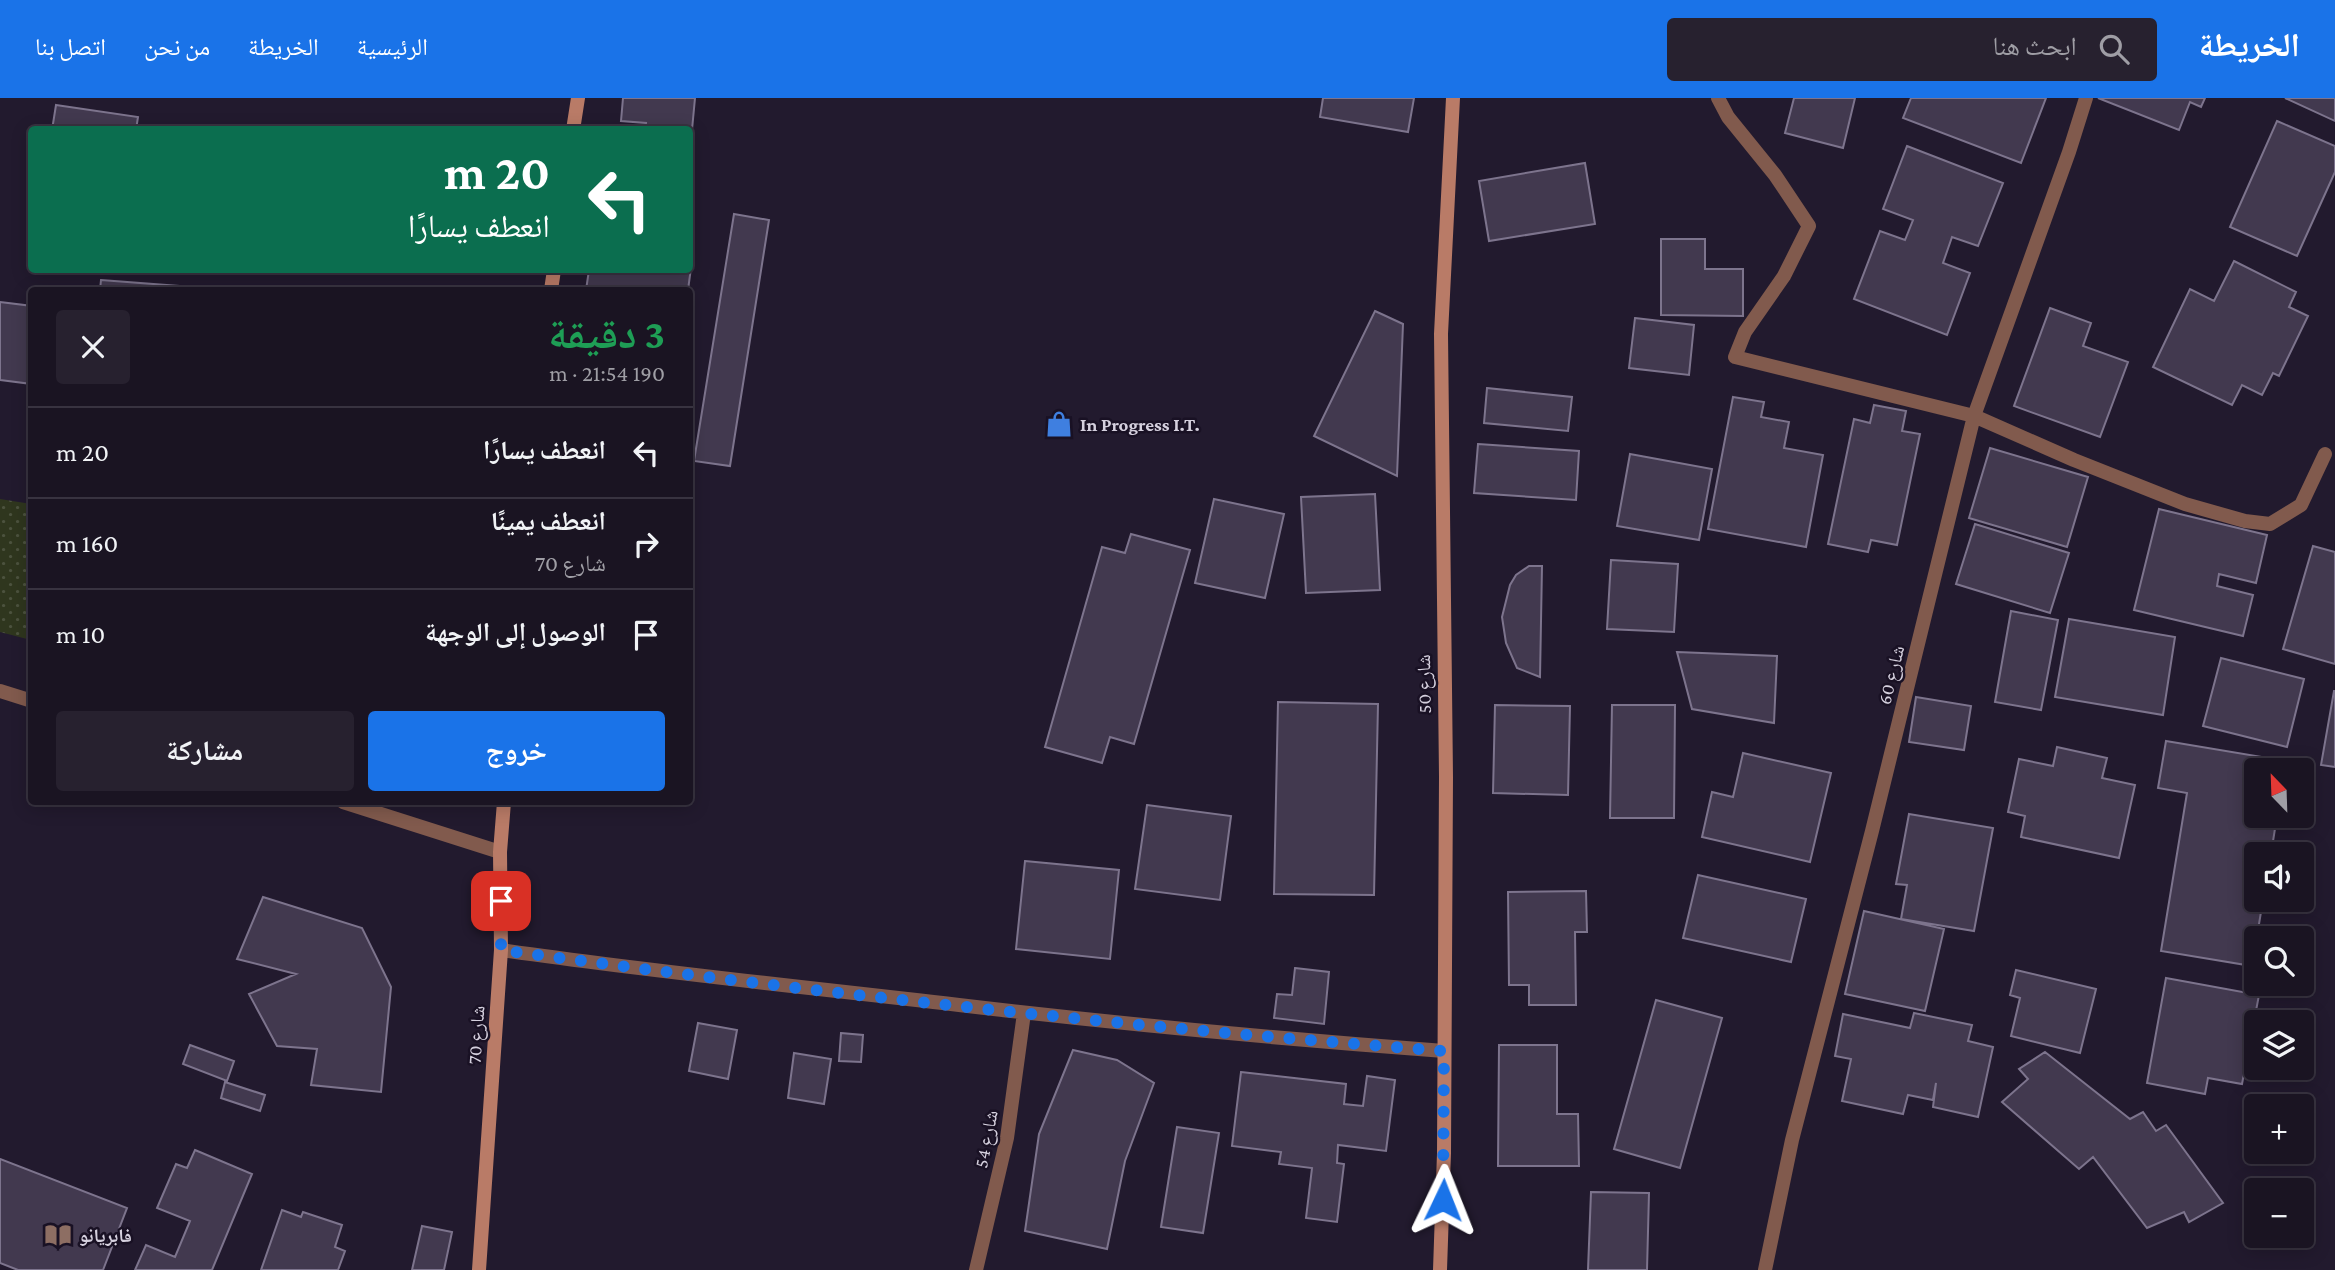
<!DOCTYPE html>
<html lang="ar">
<meta charset="utf-8">
<style>
:root{--surface:#1a1422;--page:#27212f;--text:#f1f3f6;--muted:#9f9ea5;--line:#383340;--accent:#1a73e8}
body{margin:0;font-family:"Crimson Pro","Noto Naskh Arabic",serif;background:var(--page);color:var(--text);direction:rtl;height:100vh;display:flex;flex-direction:column;font-size:26px;white-space:nowrap}
*{box-sizing:border-box;margin:0}
p{font-size:23px;color:var(--muted)}
.icon{flex:none;width:38px;height:38px;fill:none;stroke:currentColor;stroke-width:2;stroke-linecap:round;stroke-linejoin:round}
.map{position:relative;flex:1;overflow:hidden;direction:ltr}
.drawer{position:absolute;left:28px;top:189px;width:665px;height:518px;display:flex;flex-direction:column;background:var(--surface);border-radius:7px;box-shadow:0 4px 18px #0003,0 0 0 2px var(--line);direction:rtl}
.drawer>*{flex:none}
.banner{position:absolute;left:28px;top:28px;width:665px;height:147px;border-radius:7px;box-shadow:0 4px 18px #0003,0 0 0 2px var(--line);direction:rtl;background:#0b6e4f;color:#fff;overflow:hidden}
.needle{width:46px;rotate:337deg}
.tools{position:absolute;left:2244px;top:660px;display:grid;gap:14px}
.tools a{display:grid;place-items:center;width:70px;height:70px;border-radius:7px;background:var(--surface);box-shadow:0 4px 18px #0003,0 0 0 2px var(--line);font-size:35px}
.pin{position:absolute;display:grid;place-items:center;width:60px;height:60px;color:#fff;margin:-30px;border-radius:14px;box-shadow:0 4px 10px #0006}
.me{position:absolute;width:77px;margin:-38px;rotate:2deg;stroke-linejoin:round;filter:drop-shadow(0 0 5px #0008)}
.turn{display:flex;align-items:center;gap:24px;height:147px;padding:0 28px;font-size:32px}
.turn .icon{width:91px;height:91px;stroke-width:2.5}
.turn b{display:block;font-size:49px;line-height:60px}
.round{display:grid;place-items:center;flex:none;width:74px;height:74px;border-radius:7px;background:var(--page)}
.summary{display:flex;align-items:center;justify-content:space-between;height:119px;padding:0 28px}
h1{font-size:42px;font-weight:700;line-height:52px;color:#1e9e55}
.action{display:flex;gap:14px;margin-top:auto;padding:14px 28px}
.action a{flex:1;height:80px;border-radius:7px;background:var(--accent);color:#fff;font-size:28px;font-weight:700;line-height:80px;text-align:center}
.action a+a{background:var(--page);color:var(--text)}
ul{padding:0;list-style:none}
li{display:flex;align-items:center;gap:21px;height:91px;padding:0 28px;border-top:2px solid var(--line)}
li div{flex:1}
li b{display:block;font-size:26px}
li em{font-style:normal}
header{display:flex;align-items:center;gap:42px;box-sizing:border-box;height:98px;padding:0 35px;background:var(--accent);color:#fff}
header strong{font-size:33px}
nav{display:flex;gap:38px;margin-inline-start:auto;font-size:24px}
.search{width:490px;height:63px;background:var(--page);display:flex;align-items:center;gap:18px;box-sizing:border-box;padding:0 24px;border-radius:7px;color:var(--muted);font-size:26px}
.map>svg:first-child{display:block}
.green{fill:url(#green-dots)}
.building{fill:#42394f;stroke:#7d748d;stroke-width:2}
.lines{fill:none;stroke-linecap:round;stroke-linejoin:round}
.street{stroke:#815a4d;stroke-width:14}
.secondary{stroke:#b97b67;stroke-width:14}
.route{stroke:#1a73e8;stroke-width:12;stroke-dasharray:0 21.6}
.labels{text-anchor:middle;dominant-baseline:central;stroke-width:5;stroke-linejoin:round;paint-order:stroke}
.poi-label{font-size:19px;font-weight:bold;fill:#d5d0de;stroke:#191124;text-anchor:start}
.street-label{font-size:19px;fill:#d5d0de;stroke:#191124}
</style>
<header>
<strong>الخريطة</strong>
<div class="search"><svg class="icon" aria-label="search" viewBox="0 0 24 24"><circle cx="10" cy="10" r="6"/><path d="M15 15l6 6"/></svg>ابحث هنا</div>
<nav><a>الرئيسية</a><a>الخريطة</a><a>من نحن</a><a>اتصل بنا</a></nav>
</header>
<div class="map">
<svg width="2335" height="1172" viewBox="0 0 2335 1172">
<defs>
<pattern id="green-dots" width="8" height="8" patternUnits="userSpaceOnUse" patternTransform="scale(1.75)"><rect width="8" height="8" fill="#2f361e"/><path d="M2 2h.1M6 6h.1" fill="none" stroke="#4c523e" stroke-width="1.8" stroke-linecap="round"/></pattern>
</defs>
<rect width="100%" height="100%" fill="#221a2e"/>
<path class="green" d="M0 401 31 406V542L0 534Z"/>
<path class="building" d="M623 0H695L690 53V32H645L646 25 621 23Z
M1323 0H1414L1408 34 1320 19Z
M1794 0H1855L1843 50 1785 35Z
M1911 0H2046L2021 65 1903 20Z
M2098 0H2205L2201 9 2190 4 2179 32Z
M2285 0H2335V23Z
M56 7 138 19 136 32H52Z
M2277 23 2335 48V74L2297 158 2230 129Z
M1907 48 2003 85 1978 148 1952 139 1943 165 1970 175 1947 237 1854 201 1880 133 1905 142 1913 122 1883 111Z
M1585 65 1595 126 1489 143 1479 83Z
M734 116 769 122 730 368 694 363Z
M1661 141H1705V171H1743V218L1661 217Z
M690 155H693L688 192H586L589 172H690Z
M2234 163 2296 194 2289 209 2308 218 2279 278 2273 275 2262 297 2242 287 2232 307 2153 269 2190 191 2214 203Z
M101 182 179 188V192H100Z
M0 204 32 208V286L0 282Z
M2050 210 2091 225 2083 248 2128 264 2100 339 2014 308Z
M1375 213 1403 226 1397 378 1314 338Z
M1635 220 1694 227 1689 277 1629 270Z
M1487 290 1572 299 1568 333 1484 325Z
M1733 299 1764 304 1761 319 1789 324 1784 350 1823 357 1806 449 1708 431Z
M1874 307 1906 313 1902 333 1920 336 1897 447 1871 442 1868 454 1828 446 1854 321 1870 325Z
M1478 346 1579 353 1576 402 1474 395Z
M1990 350 2088 379 2067 449 1969 420Z
M1630 356 1712 371 1699 442 1617 428Z
M1375 396 1380 492 1306 495 1301 399Z
M1214 401 1284 416 1265 500 1195 485Z
M2159 411 2267 437 2256 485 2219 476 2217 488 2253 497 2243 538 2134 512Z
M1975 426 2069 455 2050 515 1956 486Z
M1131 436 1190 452 1134 646 1110 639 1102 665 1045 649 1102 449 1125 455Z
M2313 448 2335 454V566L2283 551Z
M1611 462 1678 466 1674 534 1607 531Z
M1529 468H1542L1540 579 1517 570 1506 545 1502 519 1510 487 1516 477Z
M2011 513 2058 522 2041 612 1995 604Z
M2069 521 2175 539 2163 617 2055 599Z
M1677 554 1777 558 1774 625 1692 611Z
M2221 560 2304 581 2287 649 2203 628Z
M2334 593H2335V669L2321 667Z
M1916 599 1971 608 1964 652 1909 644Z
M1278 604 1378 606 1374 797 1274 796Z
M1495 607 1570 608 1568 697 1493 695Z
M1612 607H1675L1674 720H1610Z
M2166 643 2286 663 2285 672H2256V718H2277L2271 756H2256V802H2263L2252 868 2161 853 2187 695 2158 690Z
M2057 649 2107 660 2102 680 2135 687 2119 760 2021 739 2025 718 2008 714 2019 661 2053 668Z
M1743 655 1831 675 1810 764 1702 739 1712 694 1733 699Z
M1147 707 1231 718 1220 802 1135 791Z
M1909 716 1993 730 1974 833 1901 821 1907 787 1896 786Z
M1025 763 1119 772 1110 861 1016 851Z
M1698 777 1806 801 1791 864 1683 840Z
M1586 793 1587 834H1575L1576 907H1529V887H1509L1508 794Z
M263 799 362 830 391 889 381 994 311 987 317 951 277 948 249 896 296 876 237 861Z
M1864 813 1944 831 1925 913 1845 896Z
M1295 870 1329 874 1324 926 1274 920 1277 896 1292 897Z
M2016 872 2096 891 2080 955 2011 938 2020 900 2010 897Z
M2166 880 2259 897 2242 986 2208 980 2205 996 2147 985Z
M1656 902 1722 920 1680 1070 1614 1051Z
M1914 915 1972 927 1968 943 1993 949 1978 1019 1933 1009 1936 985 1933 1002 1908 997 1903 1016 1842 1003 1851 961 1835 958 1843 916 1910 930Z
M698 925 737 932 728 981 689 973Z
M841 935 863 937 861 964 839 963Z
M190 947 234 963 227 983 183 966Z
M1499 947H1557V1016H1578L1579 1068H1498Z
M1073 952 1117 962 1154 985 1125 1063 1107 1151 1025 1133 1039 1036Z
M2045 954 2130 1021 2143 1014 2156 1033 2166 1027 2223 1105 2189 1124 2184 1114 2147 1130 2093 1059 2079 1071 2002 1004 2028 981 2019 971Z
M794 955 831 961 824 1006 788 1000Z
M1241 974 1346 986 1344 1006 1363 1008 1367 978 1395 982 1386 1053 1338 1047 1337 1065 1344 1066 1337 1124 1306 1120 1312 1070 1279 1066 1281 1054 1232 1048Z
M225 984 265 997 260 1013 221 1000Z
M1177 1029 1219 1035 1203 1135 1161 1129Z
M195 1052 252 1076 212 1172H135L146 1147 175 1159 190 1123 157 1110 176 1066 187 1070Z
M0 1061 127 1110 103 1172H18L0 1165Z
M1591 1094 1649 1095 1647 1172H1588Z
M282 1112 301 1119 303 1114 342 1127 335 1149 345 1153 338 1172H261Z
M422 1128 452 1134 444 1172H412Z"/>
<g class="lines">
<path class="street" d="M1718 0 1728 19 1775 77 1809 128 1784 178 1745 234 1735 259 1974 318 2074 362 2185 406 2245 423 2270 426 2301 407 2325 356
M0 593 32 603
M343 704 500 754
M501 852C653 874 806 889 959 907 1120 926 1282 941 1444 953
M976 1172 1007 1040 1024 915
M1765 1172 1792 1042 1872 733 1974 318 2069 54 2086 0"/>
<path class="secondary" d="M573 32 578 0
M551 192 554 172
M479 1172 501 852 500 754 504 704
M1440 1172 1444 1055 1446 679 1441 236 1453 0"/>
</g>
<g class="lines">
<path class="route" d="M501 803V852C814 895 1129 929 1444 953L1443 1102"/>
</g>
<defs>
<g id="shop-bare" transform="scale(2.1)"><path d="M-5-2.5h2.3a2.7 3.5 0 0 1 5.4 0H5L5.5 6h-11ZM-1.5-2.5h3a1.5 2.3 0 0 0-3 0Z" fill="#3f7fe0" stroke="#191124" stroke-width="2.5" paint-order="stroke"/></g>
<g id="library-bare" transform="scale(2.1)"><path d="M-6-4Q-3-5.5-.7-3.5V5Q-3 3-6 4ZM6-4Q3-5.5 .7-3.5V5Q3 3 6 4Z" fill="#8d6e63" stroke="#191124" stroke-width="2.5" paint-order="stroke"/></g>
</defs>
<g fill-rule="evenodd">
<use href="#shop-bare" x="1059" y="326"/>
<use href="#library-bare" x="58" y="1137"/>
</g>
<g class="labels">
<g class="poi-label">
<text x="1080" y="326">In Progress I.T.</text>
<text x="79" y="1137">فابريانو</text>
</g>
<g class="street-label">
<text transform="translate(1891 577) rotate(-76)">شارع 60</text>
<text transform="translate(1424 586) rotate(-91)">شارع 50</text>
<text transform="translate(476 937) rotate(-86)">شارع 70</text>
<text transform="translate(986 1041) rotate(-79)">شارع 54</text>
</g>
</g>
</svg>
<div class="tools">
<a><svg class="needle" viewBox="-14 -14 28 28"><path d="M0-13l5 13h-10z" fill="#e53935"/><path d="M0 13l5-13h-10z" fill="#9f9ea5"/></svg></a>
<a><svg class="icon" aria-label="sound" viewBox="0 0 24 24"><path d="M4 9h4l5-4v14l-5-4H4zM17 9q2 3 0 6"/></svg></a>
<a><svg class="icon" aria-label="search" viewBox="0 0 24 24"><circle cx="10" cy="10" r="6"/><path d="M15 15l6 6"/></svg></a>
<a><svg class="icon" aria-label="layers" viewBox="0 0 24 24"><path d="M12 4l9 5-9 5-9-5zM3 14l9 5 9-5"/></svg></a>
<a>+</a>
<a>−</a>
</div>
<div class="pin" style="left:501px;top:803px;background:#d93025"><svg class="icon" aria-label="arrive" viewBox="0 0 24 24"><path d="M6 21V4h12l-3 4 3 4H6"/></svg></div>
<svg class="me" style="left:1443px;top:1102px" viewBox="-20 -20 40 40"><path d="M0-17L14 15 0 8-14 15z" fill="#1a73e8" stroke="#fff" stroke-width="4"/></svg>
<div class="banner">
<div class="turn"><svg class="icon" aria-label="left" viewBox="0 0 24 24"><path d="M17 20v-9H6M10 6l-5 5 5 5"/></svg><div><b>20 m</b>انعطف يسارًا</div></div>
</div>
<section class="drawer">
<div class="summary"><div><h1>3 دقيقة</h1><p>190 m · 21:54</p></div><a class="round"><svg class="icon" aria-label="close" viewBox="0 0 24 24"><path d="M6 6l12 12M18 6L6 18"/></svg></a></div>
<ul>
<li><svg class="icon" aria-label="left" viewBox="0 0 24 24"><path d="M17 20v-9H6M10 6l-5 5 5 5"/></svg><div><b>انعطف يسارًا</b></div><em>20 m</em></li>
<li><svg class="icon" aria-label="right" viewBox="0 0 24 24"><path d="M7 20v-9h11M14 6l5 5-5 5"/></svg><div><b>انعطف يمينًا</b><p>شارع 70</p></div><em>160 m</em></li>
<li><svg class="icon" aria-label="arrive" viewBox="0 0 24 24"><path d="M6 21V4h12l-3 4 3 4H6"/></svg><div><b>الوصول إلى الوجهة</b></div><em>10 m</em></li>
</ul>
<div class="action"><a>خروج</a><a>مشاركة</a></div>
</section>
</div>
